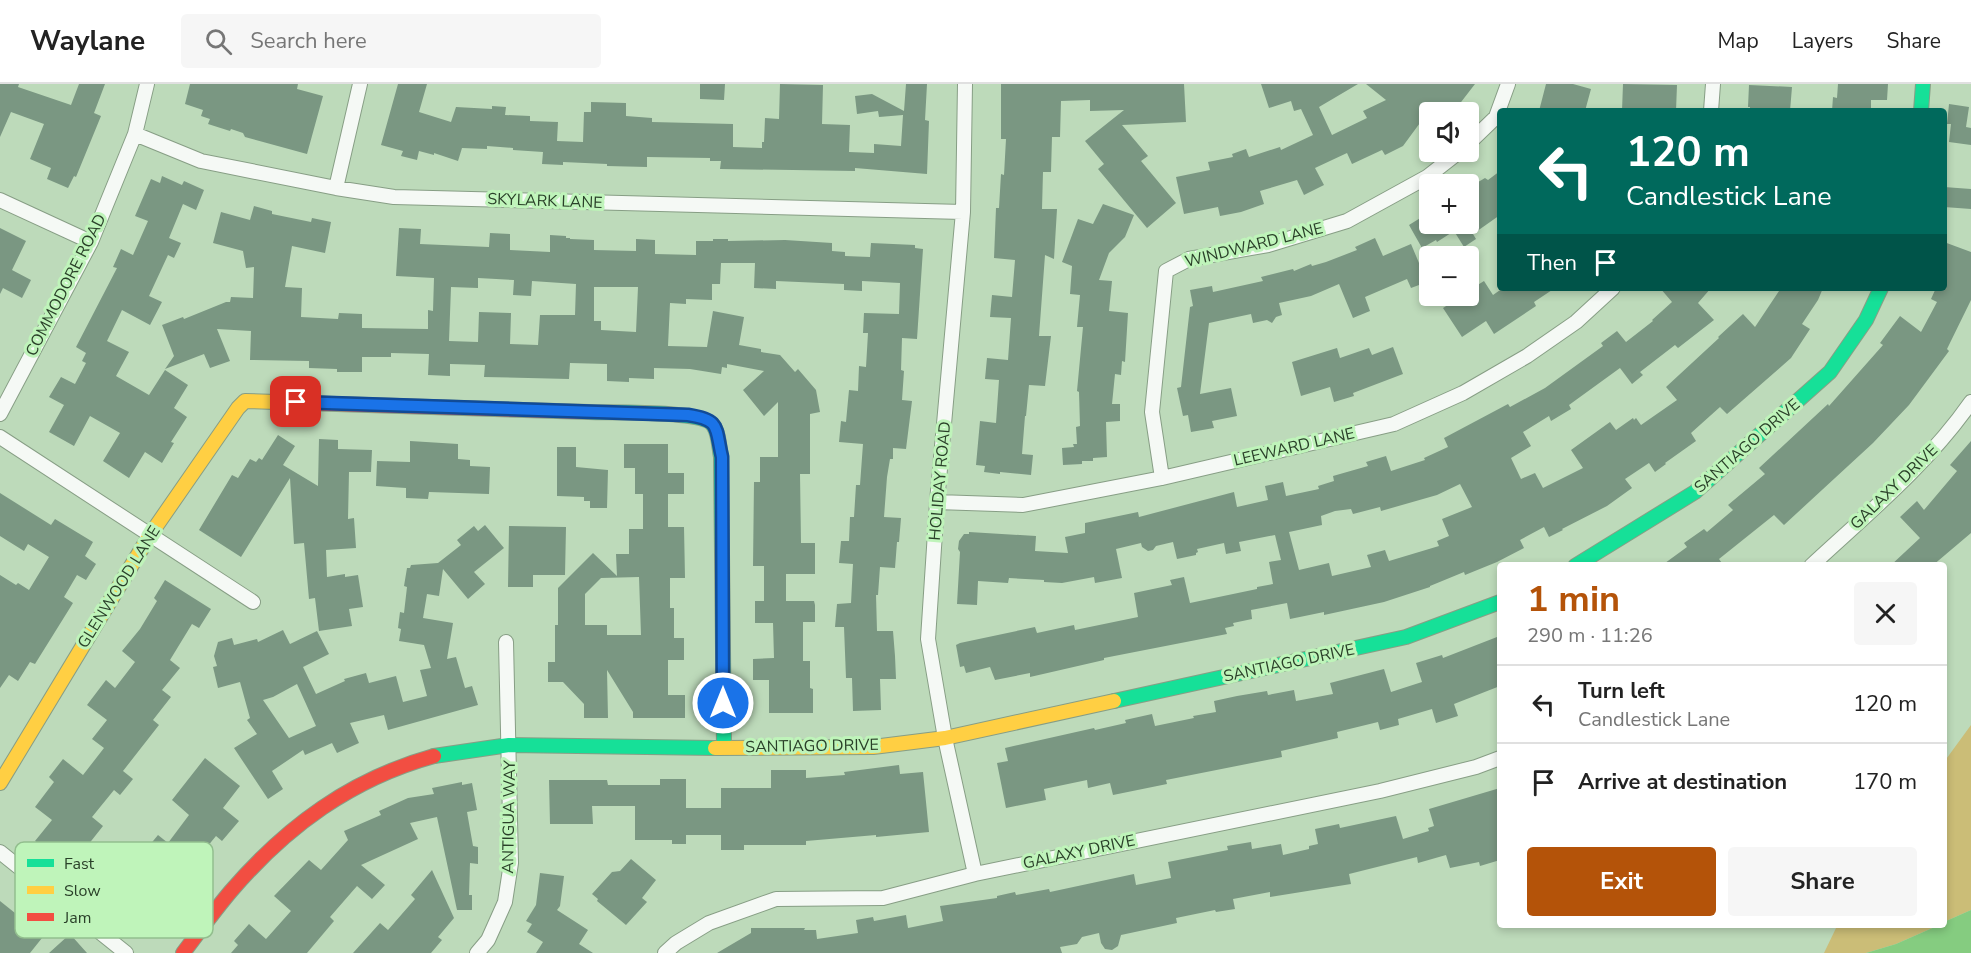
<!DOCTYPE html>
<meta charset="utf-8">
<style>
:root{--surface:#fff;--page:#f6f6f6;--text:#222;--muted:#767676;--line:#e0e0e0;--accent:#b45309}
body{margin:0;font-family:"Nunito Sans",sans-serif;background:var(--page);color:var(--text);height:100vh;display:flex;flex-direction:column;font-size:22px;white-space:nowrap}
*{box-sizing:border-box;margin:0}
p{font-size:20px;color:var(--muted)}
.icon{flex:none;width:33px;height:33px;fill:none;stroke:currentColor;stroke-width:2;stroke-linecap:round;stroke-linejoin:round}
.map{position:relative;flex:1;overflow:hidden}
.drawer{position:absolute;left:1497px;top:478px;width:450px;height:366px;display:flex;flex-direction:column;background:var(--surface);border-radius:6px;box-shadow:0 3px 9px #0003}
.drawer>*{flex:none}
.guide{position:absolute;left:1497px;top:24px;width:450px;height:183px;border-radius:6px;box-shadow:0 3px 9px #0003;background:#00695c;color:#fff;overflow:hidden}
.tools{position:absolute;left:1419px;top:18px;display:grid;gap:12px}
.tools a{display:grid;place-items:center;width:60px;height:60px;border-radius:6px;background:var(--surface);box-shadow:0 3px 9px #0003;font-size:30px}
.pin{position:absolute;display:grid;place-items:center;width:51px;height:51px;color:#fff;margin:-26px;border-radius:12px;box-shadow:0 3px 9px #0006}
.me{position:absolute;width:66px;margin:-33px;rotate:0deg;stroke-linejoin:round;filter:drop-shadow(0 0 4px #0008)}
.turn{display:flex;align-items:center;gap:21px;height:126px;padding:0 30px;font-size:27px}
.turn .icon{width:78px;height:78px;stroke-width:2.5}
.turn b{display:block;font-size:42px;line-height:51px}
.then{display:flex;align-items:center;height:57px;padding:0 30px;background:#0003;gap:12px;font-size:22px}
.round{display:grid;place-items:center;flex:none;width:63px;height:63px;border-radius:6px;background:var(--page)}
.summary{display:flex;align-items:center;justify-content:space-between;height:102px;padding:0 30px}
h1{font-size:36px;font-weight:700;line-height:45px;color:var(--accent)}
.cta{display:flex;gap:12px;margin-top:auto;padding:12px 30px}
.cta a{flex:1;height:69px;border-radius:6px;background:var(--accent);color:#fff;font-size:24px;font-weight:700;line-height:69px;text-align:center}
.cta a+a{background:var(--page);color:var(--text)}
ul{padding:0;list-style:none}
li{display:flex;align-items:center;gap:18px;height:78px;padding:0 30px;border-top:2px solid var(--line)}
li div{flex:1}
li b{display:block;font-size:22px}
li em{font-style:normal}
header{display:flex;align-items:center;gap:36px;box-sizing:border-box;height:84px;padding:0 30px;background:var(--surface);border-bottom:2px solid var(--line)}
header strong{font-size:28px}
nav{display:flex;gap:33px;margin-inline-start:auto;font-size:21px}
.search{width:420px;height:54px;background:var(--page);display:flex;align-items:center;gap:15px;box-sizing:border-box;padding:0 21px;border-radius:6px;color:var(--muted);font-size:22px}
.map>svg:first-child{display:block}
.green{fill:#cbbd77}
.water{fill:#85cc80}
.building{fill:#7a9782;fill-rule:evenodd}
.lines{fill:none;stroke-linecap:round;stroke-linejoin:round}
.street-casing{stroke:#879e85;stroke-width:16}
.fast-casing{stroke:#879e85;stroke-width:16}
.slow-casing{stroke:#879e85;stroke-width:16}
.jam-casing{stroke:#879e85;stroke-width:16}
.street{stroke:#f5f9f5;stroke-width:14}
.fast{stroke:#16e098;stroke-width:14}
.slow{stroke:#ffcf43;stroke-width:14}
.jam{stroke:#f24e42;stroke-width:14}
.route-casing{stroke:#114b97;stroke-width:15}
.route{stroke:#1a73e8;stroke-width:10}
.labels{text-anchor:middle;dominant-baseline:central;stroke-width:6;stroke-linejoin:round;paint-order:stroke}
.street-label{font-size:16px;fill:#2a4029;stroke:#bff4ba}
.key{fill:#bff4ba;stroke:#92be8e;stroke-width:1.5}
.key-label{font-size:16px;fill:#2a4029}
</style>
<header>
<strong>Waylane</strong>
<div class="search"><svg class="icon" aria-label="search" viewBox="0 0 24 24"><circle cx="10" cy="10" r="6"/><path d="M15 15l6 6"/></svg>Search here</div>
<nav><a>Map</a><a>Layers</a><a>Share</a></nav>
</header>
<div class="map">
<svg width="1971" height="869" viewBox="0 0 1971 869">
<rect width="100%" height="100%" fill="#bddaba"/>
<path class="green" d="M1971 641V826L1944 838V678Z
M1837 842H1937L1896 860 1866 869H1824Z"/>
<path class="water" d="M1971 826V869H1866L1896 860 1937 842H1944V838Z"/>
<path class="building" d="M0 0H19L18 3 71 21 79 0H105L94 29 101 32 76 93 74 92 68 104 47 95 51 84 30 75 44 40 11 28 0 53Z
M190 0H298L297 5 323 12 307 70 245 53 243 49 231 45 230 47 208 40 210 35 201 32 203 26 185 20Z
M398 0H427L419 28 451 38 456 23 492 25V22L506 23 505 31 530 32V37L558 38 557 57 583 58 584 28H591V18L626 19V32L652 34V38L733 40V63L762 64V58H764L765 34 779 35 780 0 823 1 822 40 850 41 849 68 874 69V60L901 62 903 31 879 33 878 27 857 30 855 12 872 10 904 27 906 0H927L925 36 929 37 927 90 855 84V87L720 85 721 77H710V74L647 73V83L607 82V80L563 78V81L542 80 543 68 513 66V64L487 62V65L462 64 458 77 434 69V71L419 67 417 76 401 72 403 67 381 61Z
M700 0H725L724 16 700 15Z
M1001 0H1184L1186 38 1122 41 1148 72 1141 77 1176 119 1147 144 1098 85 1104 80 1085 57 1124 26 1090 27V16L1061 17 1060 53H1052L1051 88H1043L1042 125H1057L1054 175 1045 171 1039 252H1051L1045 302 1029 301 1026 332H1025L1022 370 1033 371 1031 391 1000 388V390L984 388 985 382 976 381 980 337 996 339 999 296 985 295 987 274 1008 276 1011 234 990 233 992 211 1012 213 1015 176 994 174 996 124H999L1001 90 1004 91 1006 55H1001Z
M1261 0H1358L1319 23 1332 51 1367 34 1363 27 1386 16 1366 0H1475L1458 22 1452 18 1445 28H1428L1403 62 1385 71 1382 66 1352 80 1347 69 1315 84 1324 101 1304 111 1297 96 1260 107 1264 120 1241 128 1220 132 1218 123 1184 130 1176 93 1210 86 1208 78 1233 73 1232 70 1246 65 1249 73 1280 63 1281 66 1313 51 1301 25 1294 27 1291 17 1269 24Z
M1546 0H1573L1591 5 1585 27H1539Z
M1623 0 1677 1 1676 27H1622Z
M1838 0H1888L1887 16H1871V27H1832L1833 13 1837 14Z
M1749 1 1792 3 1790 27H1750V23H1748Z
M1949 20 1969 23 1966 43 1971 44V61L1949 58 1951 40H1947Z
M1500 87V131L1473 150 1476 155 1464 163 1454 147 1437 158 1436 156 1422 164 1409 141 1430 128V140H1468V104L1485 94 1488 96Z
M162 92 182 101 184 97 204 106 196 126 183 120 169 154 181 159 174 174 168 171 149 212 162 218 150 241 122 226 107 257 129 268 116 292 149 311 165 286 188 301 174 324 187 333 171 358 174 359 162 379 145 368 129 394 103 377 120 349 90 332 74 362 49 348 64 321 49 313 61 293 75 300 86 279 82 277 86 269 76 263 117 184 113 183 121 165 133 171 148 137 135 132 151 95 160 99Z
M1944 103 1971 105V125L1944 123Z
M1103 120 1134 131 1125 153 1109 169 1099 196 1112 197 1109 227 1128 229 1125 278 1122 277 1121 291 1115 290 1112 320H1120V337L1106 338 1107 373 1093 374V377H1082V380L1063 381 1062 364 1074 363 1073 360H1077L1076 343 1080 342 1079 308 1077 307 1083 243H1077L1080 211 1070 210 1072 182 1062 178 1078 135 1093 140Z
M254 122 272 127V130L311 138 312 134 331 138 325 169 292 162 285 203 302 204 301 233 338 235 339 229 362 230V244L428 245V226L433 227 434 194 396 192 399 144 421 145 420 160 489 163 490 149 510 150V166L550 168V151L566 152V154H570V155L594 156V166L636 167V155L655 156V170L696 171V157H713V155H728V157L785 156 832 159V167L845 168V172L870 173 871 159 915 161V164L923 165 917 255 902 254 901 286 904 287 902 316 912 317 906 365 893 364V375H890L887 393 884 433 901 434 899 458H897L895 484 880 483 878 511H876L877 547H893L895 572 896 595H880L881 626 853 627 852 594H846L844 543H835L837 520 851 519 853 480 839 479 841 457H849L850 433H854L856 401H860L863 360 839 358 841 337 846 338 849 306 858 307 859 282 866 283 868 249H863L864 229 899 230 900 199 862 197V207L844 206V200L776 197V205L754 204 755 179H721L720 200H712V216L686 215V220L670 219 668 262 707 263 713 227 744 233 739 261 761 265V268L780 271 795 288 798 285 816 306 820 328 810 330V390H800L801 459H815V490H786V517H814L815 521V538H803V577H810V604L813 605V629H769V596H753V575L774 574 773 539H755V517H764V482H753L754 398H760V373H778V318L764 332 743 306 764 287 727 280V284L722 283 721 290 690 285 654 284V295L629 294V298L607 297V280L570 279 569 295 484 293 485 281 450 280V292L428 291 429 270 391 269V273H362V288H337V285L309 284V277L250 276 251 247 217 245 230 277 210 284 204 270 165 285 174 272 162 241 183 233 184 235 226 218H230L231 213 253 214 254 183 246 184 243 167 213 159 221 128 250 136ZM478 194 514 196 513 211 531 212 532 197 576 200 575 231H540L538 261 510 260 511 229 479 228 478 258 449 257 451 203 478 204ZM594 203H638L636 248 601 246V237H594Z
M0 144 26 157 12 186 31 196 22 214 3 204 0 210Z
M1375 154 1383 172 1411 160 1427 198 1411 204 1407 195 1365 213 1370 227 1353 234 1339 200 1311 212 1279 219 1282 231 1276 233 1272 239 1267 236 1253 239 1251 230 1209 239 1200 310 1231 304 1237 332 1212 337 1214 344 1191 348 1188 331 1183 332 1177 304 1181 303 1190 223 1193 222 1190 206 1212 202 1213 208 1263 197 1261 193 1293 185 1294 187 1311 180 1312 182 1326 178 1357 166 1355 163Z
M1944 158 1971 168V216L1947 265 1949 267 1909 321 1873 359 1784 441 1774 431 1719 475 1724 482H1661L1687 463 1684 459 1704 445 1707 448 1733 426 1728 421 1765 390 1759 384 1828 320 1829 322 1883 261 1880 259 1900 232 1921 248 1937 218 1931 215 1936 204H1944Z
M1484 197 1493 211 1503 204H1555L1534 218 1536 222 1494 250 1486 237 1462 253 1443 224 1462 212H1468V207Z
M1660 204H1711L1698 219 1714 236 1678 264 1675 261 1640 288 1643 291 1632 300 1620 284 1569 321 1571 325 1551 337 1549 332 1523 348 1531 362 1511 374 1521 395 1535 389 1543 404 1583 384 1571 366 1610 338 1616 346 1633 334 1634 336 1636 334 1641 341 1677 316 1666 303 1719 254 1718 253 1743 230 1755 243 1781 204H1823L1818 216 1802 240 1810 245 1791 274 1727 330 1720 323 1691 349 1696 357 1665 379 1666 380 1655 388 1649 379 1625 395 1632 404 1607 422 1562 445 1563 446 1549 453 1544 443 1520 456 1524 464 1497 478 1465 491 1464 488 1430 502V503L1384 518 1324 531V528L1290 535 1287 519 1251 526 1252 535 1233 539 1234 542 1225 544 1227 550 1104 574V576L1030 593V589L995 596 990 583 966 589 964 582 960 583 956 561 960 559 1035 543 1037 549 1074 541 1075 546 1138 533 1134 509 1172 501 1170 496 1184 493 1190 519 1257 505V503L1273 500 1269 478 1281 476 1275 451 1239 458 1241 467 1226 470 1224 459 1197 465 1198 468 1196 469V471L1177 475 1173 458 1156 462 1153 466 1148 467 1142 463 1141 459 1116 465 1122 494 1095 499 1094 493 1062 499 1044 498V496L1009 494 1008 499 978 497 977 521 957 520 960 468 958 465 959 457 964 450H969V448L1036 452 1035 467 1068 469 1065 453 1085 449V439L1138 428 1139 433 1234 408 1237 423 1268 416 1265 402 1283 398 1286 412 1319 405 1318 402 1334 397 1333 392 1368 382 1366 378 1386 372 1391 387 1425 376 1424 374 1448 363 1444 354 1508 320 1510 323 1545 304 1603 262 1601 259 1617 247 1626 258 1653 237 1652 236 1672 218ZM1460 400 1472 423 1442 435 1449 452 1437 457 1439 462 1389 477 1385 466 1367 471 1371 483 1332 492 1329 479 1299 486 1289 448 1322 441 1321 432 1335 427 1351 425 1353 430 1380 423 1381 427 1437 411Z
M1393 263 1403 290 1353 309 1354 312 1334 318 1330 303 1301 312 1292 278 1337 264 1340 274 1369 264 1372 271Z
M278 351 295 362 283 381 318 402 319 355 338 356V365L372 366 371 388H349L348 435 354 434 356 464 326 466 327 493 345 490V493L358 491 363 523 349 525 352 542 319 547 315 514 309 515 304 459 294 460 290 394 241 473 199 446 232 391 238 394 250 375 256 378 259 374 262 376Z
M410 357 458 360V375L470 376V382L490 383 489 410 429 408 428 415 406 414V404L376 402 377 377 410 378Z
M1971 357V449L1932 482H1890L1920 454 1900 433 1917 417 1924 426 1957 387 1950 381Z
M624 360H668V389H684V410H668V443H684L685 494H670V524H674V554H684V576H668V611H685V634H633V628L607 586 608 634H584V620L563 598H548V578H555V541H558V504L593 469 617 492 616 470H629V445H643V410H635V384H624ZM639 493 641 551H607V541H585V510L601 494Z
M557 363H576V383L608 386 607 424H590V417H584V413L557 412Z
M0 409 51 441 55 435 93 458 85 472 96 480 86 496 77 491 64 513 73 519 35 580 30 578 18 597 9 591 0 604V491L16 501 18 499 29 506 49 473 28 460 24 467 0 452Z
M485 441 504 464 474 488 485 500 468 515 443 485 439 512 427 510 423 534 453 539 447 575 456 573 465 604 472 602 478 621 388 646 384 631 350 639 359 659 337 669 332 659 305 671 303 666 272 687 283 705 268 715 234 664 257 650 247 636 250 634 240 598 218 604 213 583 217 582 214 572 218 558 232 554 234 561 257 555 258 558 283 546 290 560 317 547 329 570 303 583 316 610 345 597 344 595 366 589 369 599 396 592 403 618 427 612 420 586 431 584 424 561 399 557 401 545 398 544 400 528 404 529 407 503 404 502 407 484H410L411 481 438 479 461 461 457 456 474 442 478 447ZM297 600 316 642 289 654 263 616 273 613Z
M509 442 566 443 565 491H533V503H508Z
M165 496 211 525 199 544 192 540 170 576 180 584 162 606 171 613 153 636 159 641 123 687 133 695 120 711 114 706 92 733 103 742 69 785 35 757 52 736 35 723 54 698 49 693 63 675 83 691 104 664 92 655 107 636 87 621 106 596 115 604 135 578 122 567 140 545 157 517 154 514Z
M1497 553 1500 560V602L1454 620 1458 632 1436 639 1432 625 1398 635 1399 641 1380 646 1378 638 1337 648 1338 654 1281 667 1282 673 1166 696 1167 700 1113 711 1110 699 1088 704 1087 696 1044 705 1046 716 1006 724 997 679 1008 677 1005 664 1094 644 1095 646 1126 639 1125 636 1152 630 1155 642 1194 634 1193 632 1216 628 1214 617 1237 612 1267 607 1268 611 1294 606 1296 617 1333 610 1330 599 1384 585 1391 608 1422 598 1416 579 1442 571 1443 574Z
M205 674 240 702 223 724 239 737 222 757 216 752 193 780 201 786 170 824 158 814 138 839 103 811 127 782 130 785 158 751 168 759 189 731 172 716Z
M899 681 900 690 923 688 929 748 876 753V751L806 757V761H744V766H721V751H686V760H672V756H635V722H592L593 740H550L549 696H607L608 701H660V695H686V724H721V704H771V686H806V694L845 691 844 688Z
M462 698V701L472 699 477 726 467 728 473 762 478 763V780L470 779 469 811H472V826H457L437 733 410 739 418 755 361 781 385 801 372 815 357 802 330 833 334 837 307 869H231L238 861 234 857 249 840 266 855 291 827 274 812 309 776 321 786 348 756 344 747 381 731 379 727 408 714 434 710 432 704Z
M1500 704V776L1480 782 1479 778 1450 784 1446 771 1418 779 1417 773 1349 790 1351 800 1270 813V808L1233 815 1235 825 1216 828 1215 826 1176 834 1177 839 1121 851 1118 862 1112 866 1105 865 1101 859 1099 849 1082 853 1077 860 1060 863 1062 869H717L751 849V844H805L804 846H816L817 855 858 849 856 836 873 833 874 837 906 831 908 844 943 837 940 822 997 814V812L1015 808 1016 811 1049 805 1050 808 1134 790 1136 801 1171 794 1168 778 1228 766 1227 762 1251 758 1252 765 1281 760 1283 771 1309 765V762L1318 760 1315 745 1339 740 1340 744 1396 732 1403 755 1429 747 1428 744 1434 742 1429 725Z
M631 775 656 796 642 814 647 818 626 841 597 817 598 815 592 810 612 788 620 787Z
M432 786 454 834 438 853 442 856 431 869H353L380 839 388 846 415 815 411 811Z
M540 789 564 792 560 822 557 826 588 846 579 860 593 869H536L543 858 527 848 532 840 526 837 536 821Z
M0 817 25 837 27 834 46 849 30 869H0Z
M70 850 87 869H49Z"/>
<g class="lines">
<g class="street-casing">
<path id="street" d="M965 0 963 128 937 418 928 555 945 654 975 790
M1711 27 1713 0
M135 50 201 77 336 104 394 113 963 128
M1468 60 1496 33 1508 0
M336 104 360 0
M0 116 91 158
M0 330 91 158 135 50 147 0
M0 353 253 518
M1162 394 1152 328 1166 187 1189 175 1268 161 1347 137 1427 93 1459 68
M937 418 1023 421 1162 394 1394 340 1463 309 1527 272 1576 238 1613 204
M1811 482C1867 430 1927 381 1971 318
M0 768 126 869
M477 869 488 856 505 818 511 779 506 558
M665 869 676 859 709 839 776 815 883 814 975 790 1380 707 1476 683 1500 674"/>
</g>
<g class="fast-casing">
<path id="fast" d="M1921 27 1923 0
M589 328C611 329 702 326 713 341 719 349 719 363 721 373L724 663
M1575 482 1695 408 1830 288 1866 236 1881 204
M1114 617 1406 553 1500 518
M434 672 509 661 715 664"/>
</g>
<g class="slow-casing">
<path id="slow" d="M715 664 873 663 945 654 1114 617
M0 699 150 451 238 324 245 317 305 319"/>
</g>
<g class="jam-casing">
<path id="jam" d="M305 319 589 328
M183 869C199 848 214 827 231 807 287 742 351 695 434 672"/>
</g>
<use href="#street" class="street"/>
<use href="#fast" class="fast"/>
<use href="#slow" class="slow"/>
<use href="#jam" class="jam"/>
</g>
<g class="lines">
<g class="route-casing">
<path id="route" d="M296 318 688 331C721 336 715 343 722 373L723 619"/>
</g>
<use href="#route" class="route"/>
</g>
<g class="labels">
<g class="street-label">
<text transform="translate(545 117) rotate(2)">SKYLARK LANE</text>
<text transform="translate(1254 161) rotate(-14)">WINDWARD LANE</text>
<text transform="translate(66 201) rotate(-63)">COMMODORE ROAD</text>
<text transform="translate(1747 362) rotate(-41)">SANTIAGO DRIVE</text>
<text transform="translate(1294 363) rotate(-13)">LEEWARD LANE</text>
<text transform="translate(940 397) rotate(-85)">HOLIDAY ROAD</text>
<text transform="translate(1894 403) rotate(-44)">GALAXY DRIVE</text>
<text transform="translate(119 503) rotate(-58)">GLENWOOD LANE</text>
<text transform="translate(1289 579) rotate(-12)">SANTIAGO DRIVE</text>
<text transform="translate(812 662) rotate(-1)">SANTIAGO DRIVE</text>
<text transform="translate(509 733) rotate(-89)">ANTIGUA WAY</text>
<text transform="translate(1079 768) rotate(-12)">GALAXY DRIVE</text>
</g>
</g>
<rect x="15" y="758" width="198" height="96" rx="9" class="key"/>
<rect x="27" y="775" width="27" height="8" fill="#16e098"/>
<rect x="27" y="802" width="27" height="8" fill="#ffcf43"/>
<rect x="27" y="829" width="27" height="8" fill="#f24e42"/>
<g class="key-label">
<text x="64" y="785">Fast</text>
<text x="64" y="812">Slow</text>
<text x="64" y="839">Jam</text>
</g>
</svg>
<div class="tools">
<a><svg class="icon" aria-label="sound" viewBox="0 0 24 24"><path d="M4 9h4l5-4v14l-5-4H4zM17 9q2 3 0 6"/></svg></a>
<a>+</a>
<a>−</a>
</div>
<div class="pin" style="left:296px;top:318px;background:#d93025"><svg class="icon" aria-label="arrive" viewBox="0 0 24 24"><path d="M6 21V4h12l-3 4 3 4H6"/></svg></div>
<svg class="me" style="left:723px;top:619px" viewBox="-20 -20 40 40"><circle r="17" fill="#1a73e8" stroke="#fff" stroke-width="3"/><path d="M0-11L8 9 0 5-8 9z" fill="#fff"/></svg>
<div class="guide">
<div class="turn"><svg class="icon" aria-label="left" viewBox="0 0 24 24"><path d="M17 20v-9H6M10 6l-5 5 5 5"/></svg><div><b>120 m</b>Candlestick Lane</div></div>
<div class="then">Then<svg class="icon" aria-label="arrive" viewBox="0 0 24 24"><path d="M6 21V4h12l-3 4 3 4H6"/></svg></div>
</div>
<section class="drawer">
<div class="summary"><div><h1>1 min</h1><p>290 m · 11:26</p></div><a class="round"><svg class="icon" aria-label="close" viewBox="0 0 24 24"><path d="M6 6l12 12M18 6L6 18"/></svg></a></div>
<ul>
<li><svg class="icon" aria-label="left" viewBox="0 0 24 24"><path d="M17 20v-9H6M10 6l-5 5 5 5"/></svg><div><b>Turn left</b><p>Candlestick Lane</p></div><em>120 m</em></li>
<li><svg class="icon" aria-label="arrive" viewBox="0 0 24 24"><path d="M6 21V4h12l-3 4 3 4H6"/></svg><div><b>Arrive at destination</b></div><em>170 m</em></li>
</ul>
<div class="cta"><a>Exit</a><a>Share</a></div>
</section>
</div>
